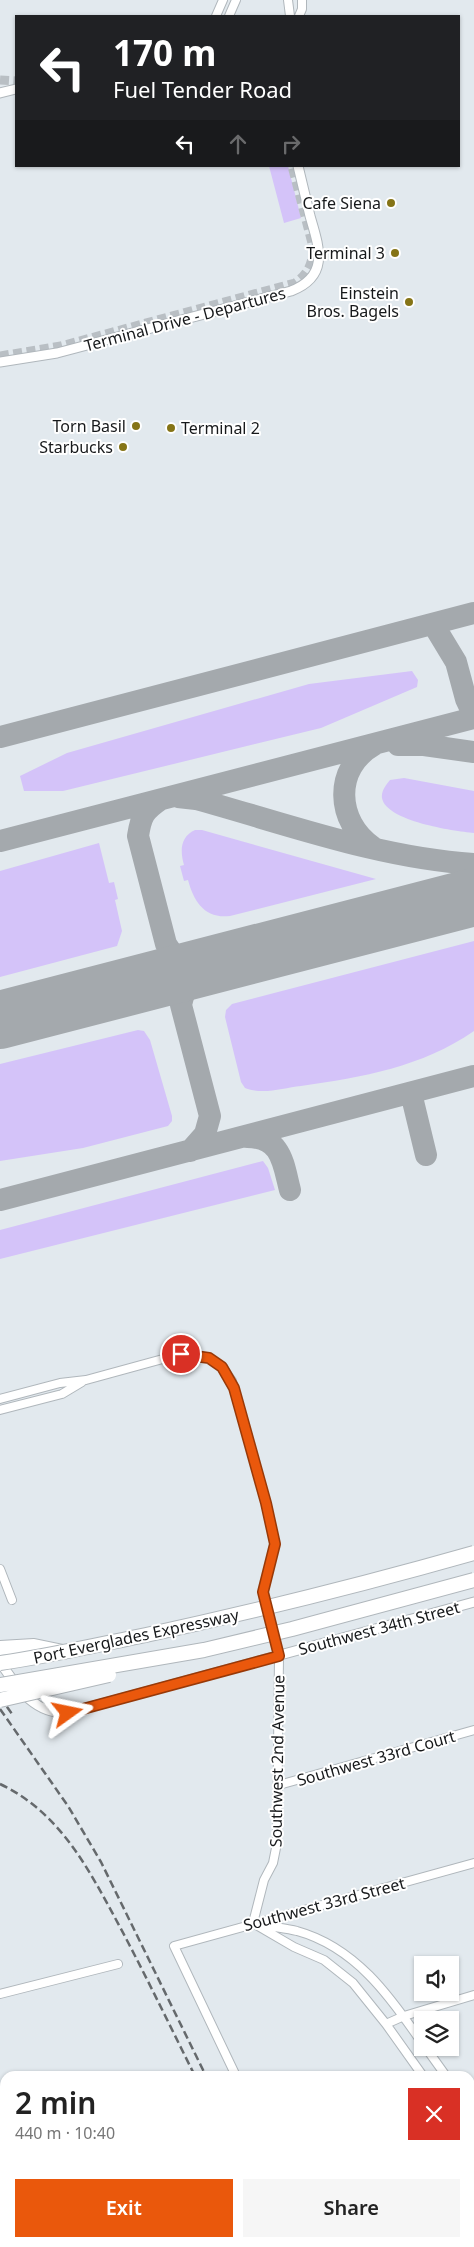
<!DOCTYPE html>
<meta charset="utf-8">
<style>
:root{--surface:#fff;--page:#f6f6f6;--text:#222;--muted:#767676;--accent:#ea580c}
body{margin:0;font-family:"Noto Sans",sans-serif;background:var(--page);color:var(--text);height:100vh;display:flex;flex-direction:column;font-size:19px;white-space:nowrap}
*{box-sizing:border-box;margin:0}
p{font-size:16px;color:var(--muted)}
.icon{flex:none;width:28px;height:28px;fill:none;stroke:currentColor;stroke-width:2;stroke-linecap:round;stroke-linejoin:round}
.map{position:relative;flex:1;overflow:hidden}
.sheet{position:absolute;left:0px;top:2071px;width:475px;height:176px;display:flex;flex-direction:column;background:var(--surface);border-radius:15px 15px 0 0;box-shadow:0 1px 4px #0004}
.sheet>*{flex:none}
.hud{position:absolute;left:15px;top:15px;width:445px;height:152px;border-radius:0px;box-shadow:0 1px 4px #0004;background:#202124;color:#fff;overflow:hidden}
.fabs{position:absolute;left:414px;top:1956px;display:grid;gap:10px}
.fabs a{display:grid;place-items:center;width:45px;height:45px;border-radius:0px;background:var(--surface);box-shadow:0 1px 4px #0004;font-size:25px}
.pin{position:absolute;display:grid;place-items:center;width:42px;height:42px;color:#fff;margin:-21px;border:2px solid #fff;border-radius:50%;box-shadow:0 1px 5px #0007}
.me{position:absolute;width:55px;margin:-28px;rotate:78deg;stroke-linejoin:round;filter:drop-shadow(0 0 4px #0008)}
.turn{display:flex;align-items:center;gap:18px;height:105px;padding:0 15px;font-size:22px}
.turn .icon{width:65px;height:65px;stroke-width:2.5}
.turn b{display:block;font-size:35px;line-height:42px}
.lanes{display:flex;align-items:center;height:48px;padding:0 15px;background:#0003;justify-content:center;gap:25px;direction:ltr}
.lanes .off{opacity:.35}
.round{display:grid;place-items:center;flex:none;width:52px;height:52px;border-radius:0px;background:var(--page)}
.summary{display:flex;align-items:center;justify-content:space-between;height:85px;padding:0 15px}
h1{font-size:30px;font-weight:600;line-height:38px}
.primary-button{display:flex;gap:10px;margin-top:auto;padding:10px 15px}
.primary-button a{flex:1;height:58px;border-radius:0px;background:var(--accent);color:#fff;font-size:20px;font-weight:600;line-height:58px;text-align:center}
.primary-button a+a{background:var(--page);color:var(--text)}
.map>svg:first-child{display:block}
.green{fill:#d4c3f9}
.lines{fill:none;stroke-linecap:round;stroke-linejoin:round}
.taxiway{stroke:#a4a9ad;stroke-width:22}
.runway{stroke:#a4a9ad;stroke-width:58}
.tertiary-tunnel{stroke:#b9bfc4;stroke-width:9;stroke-dasharray:9 4.5;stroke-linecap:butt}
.minor-casing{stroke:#b0b7bc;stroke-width:10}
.tertiary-casing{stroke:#b0b7bc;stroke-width:11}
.motorway-casing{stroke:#b0b7bc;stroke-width:16}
.minor{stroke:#fff;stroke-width:8}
.tertiary{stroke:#fff;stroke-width:9}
.motorway{stroke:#fff;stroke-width:14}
.rail{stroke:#65696c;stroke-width:2.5;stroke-dasharray:8 4;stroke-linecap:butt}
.motorway-bridge-casing{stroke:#b0b7bc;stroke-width:16;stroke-linecap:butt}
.motorway-bridge{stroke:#fff;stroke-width:14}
.route-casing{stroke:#983908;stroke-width:12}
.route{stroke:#ea580c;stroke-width:9}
.poi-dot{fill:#857416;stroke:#fff;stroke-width:2}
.labels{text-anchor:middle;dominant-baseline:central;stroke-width:4;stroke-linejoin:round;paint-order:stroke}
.poi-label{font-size:16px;fill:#17191b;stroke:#fff;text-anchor:end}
.street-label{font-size:16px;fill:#17191b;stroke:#fff}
</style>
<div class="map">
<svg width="474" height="2247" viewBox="0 0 474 2247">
<rect width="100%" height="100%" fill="#e2e9ee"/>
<path class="green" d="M269 166H288L301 218 284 223Z
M412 671 418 680 417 687 321 728 63 791H24L20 776 67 753 309 684Z
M404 778 474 791V833C453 831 386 821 382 798 381 791 386 785 390 780Z
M195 830H202L376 879 230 916C205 919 194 902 188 880L184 881 180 866 184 865C180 851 180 837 195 830Z
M99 843 109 883 114 882 118 899 115 900 122 931 117 946 0 977V871Z
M474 941V1031C422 1067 363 1077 301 1086 283 1088 263 1095 245 1088L241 1082 225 1017 226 1010 232 1004Z
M138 1030 144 1031 150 1040 172 1116V1121L168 1126 83 1148 0 1161V1064Z
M263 1161 268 1168 275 1190 0 1259V1230Z"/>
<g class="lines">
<path class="taxiway" d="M433 624 456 662 466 699 474 716
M0 737 474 613
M398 745H424L474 752
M178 797 196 799C287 824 379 858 474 864
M160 800C144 811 141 816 138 836L166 944C179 966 196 966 219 963
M0 841 474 718
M373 847C336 822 333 768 374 745
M411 1093 426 1155
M247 1137C282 1137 283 1163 290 1190
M190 1151 205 1134 210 1116 181 1005C185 983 197 974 216 965
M0 1200 474 1076"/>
<path class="runway" d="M0 1020 474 897"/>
<path class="tertiary-tunnel" d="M0 80 16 81
M0 356 61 346 295 283C308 274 313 263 313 247L292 166"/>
<g class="minor-casing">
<path id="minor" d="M288 0 290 16
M216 16 223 0
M229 16 236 0
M299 16 302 9V0
M0 1399 60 1383 86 1380 181 1354 209 1358 222 1367 232 1381 266 1503 275 1544 263 1592 279 1656 277 1843 273 1863 264 1880 253 1923
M0 1410 62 1394 82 1382
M0 1569 12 1600
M279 1785 474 1730
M253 1923 294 1947 324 1960 353 1983 386 2024 423 2076
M259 1924C271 1927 285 1928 297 1931 355 1947 390 1996 422 2043
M0 1994 118 1964
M386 2024 404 2016 474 1995
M426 2048 446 2076
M236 2076 174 1946 474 1863
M470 2112 474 2117
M470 2134 474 2132
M470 2146 474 2154
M316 2242 318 2247
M56 2247 95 2242"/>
</g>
<g class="tertiary-casing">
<path id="tertiary" d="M0 93 16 89
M0 362 57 353 291 291C330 276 319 247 310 216 306 199 302 183 298 166
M0 1662C18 1688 33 1714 68 1713L474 1602
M0 2091 5 2101
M0 2126 5 2136
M56 2242 58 2247
M73 2242 75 2247"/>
</g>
<g class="motorway-casing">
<path id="motorway" d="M0 1648 34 1646 63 1652"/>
</g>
<use href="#minor" class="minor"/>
<use href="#tertiary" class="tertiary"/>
<use href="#motorway" class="motorway"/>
<path class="rail" d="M0 1697 12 1714
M0 1709 68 1806 101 1862 206 2076
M0 1784C61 1813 89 1870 120 1927 146 1976 170 2026 195 2076
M255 2242 256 2247
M270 2242 272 2247
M287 2242 289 2247
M415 2242 417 2247"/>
<g class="motorway-bridge-casing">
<path id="motorway-bridge" d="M0 1663C49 1656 97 1645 146 1635 256 1611 365 1584 474 1553
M0 1685 204 1650 292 1629 474 1580
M0 1700 109 1675"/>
</g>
<use href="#motorway-bridge" class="motorway-bridge"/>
</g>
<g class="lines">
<g class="route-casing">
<path id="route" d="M68 1713 279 1656 263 1592 275 1544 266 1503 234 1388 222 1367 209 1358 181 1354"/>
</g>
<use href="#route" class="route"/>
</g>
<g class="poi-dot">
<circle cx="391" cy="203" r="5"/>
<circle cx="395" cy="253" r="5"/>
<circle cx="409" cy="302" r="5"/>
<circle cx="136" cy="426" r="5"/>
<circle cx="171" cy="428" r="5"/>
<circle cx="123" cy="447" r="5"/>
</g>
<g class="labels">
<g class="poi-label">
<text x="381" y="203">Cafe Siena</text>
<text x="385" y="253">Terminal 3</text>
<text x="399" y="293">Einstein<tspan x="399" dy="18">Bros. Bagels</tspan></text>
<text x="126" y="426">Torn Basil</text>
<text x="181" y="428" text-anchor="start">Terminal 2</text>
<text x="113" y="447">Starbucks</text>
</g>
<g class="street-label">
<text transform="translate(185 319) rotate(-15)">Terminal Drive - Departures</text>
<text transform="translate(379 1628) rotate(-15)">Southwest 34th Street</text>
<text transform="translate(136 1636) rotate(-12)">Port Everglades Expressway</text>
<text transform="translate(376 1758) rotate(-16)">Southwest 33rd Court</text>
<text transform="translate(277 1761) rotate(-89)">Southwest 2nd Avenue</text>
<text transform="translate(324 1904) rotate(-15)">Southwest 33rd Street</text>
</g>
</g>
</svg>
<div class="fabs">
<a><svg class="icon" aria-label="sound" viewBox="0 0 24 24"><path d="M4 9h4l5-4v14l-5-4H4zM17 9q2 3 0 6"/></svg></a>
<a><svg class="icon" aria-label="layers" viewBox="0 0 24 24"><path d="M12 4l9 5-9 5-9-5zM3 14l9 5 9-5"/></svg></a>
</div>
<div class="pin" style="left:181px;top:1354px;background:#d93025"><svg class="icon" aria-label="arrive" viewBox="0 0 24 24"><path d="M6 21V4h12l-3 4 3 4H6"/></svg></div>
<svg class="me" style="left:68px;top:1713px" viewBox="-20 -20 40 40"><path d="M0-17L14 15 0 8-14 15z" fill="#ea580c" stroke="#fff" stroke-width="4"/></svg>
<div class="hud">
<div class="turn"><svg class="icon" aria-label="left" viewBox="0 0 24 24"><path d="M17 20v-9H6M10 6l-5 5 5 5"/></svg><div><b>170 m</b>Fuel Tender Road</div></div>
<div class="lanes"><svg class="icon" aria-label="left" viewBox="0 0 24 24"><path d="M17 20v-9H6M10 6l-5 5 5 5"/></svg><svg class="icon off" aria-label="ahead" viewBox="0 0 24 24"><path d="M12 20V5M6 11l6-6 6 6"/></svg><svg class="icon off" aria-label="right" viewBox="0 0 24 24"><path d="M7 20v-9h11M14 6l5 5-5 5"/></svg></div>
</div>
<section class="sheet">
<div class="summary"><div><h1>2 min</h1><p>440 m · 10:40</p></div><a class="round" style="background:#d93025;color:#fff"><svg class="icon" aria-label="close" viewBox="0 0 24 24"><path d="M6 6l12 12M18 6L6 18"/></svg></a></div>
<div class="primary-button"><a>Exit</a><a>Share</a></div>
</section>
</div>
